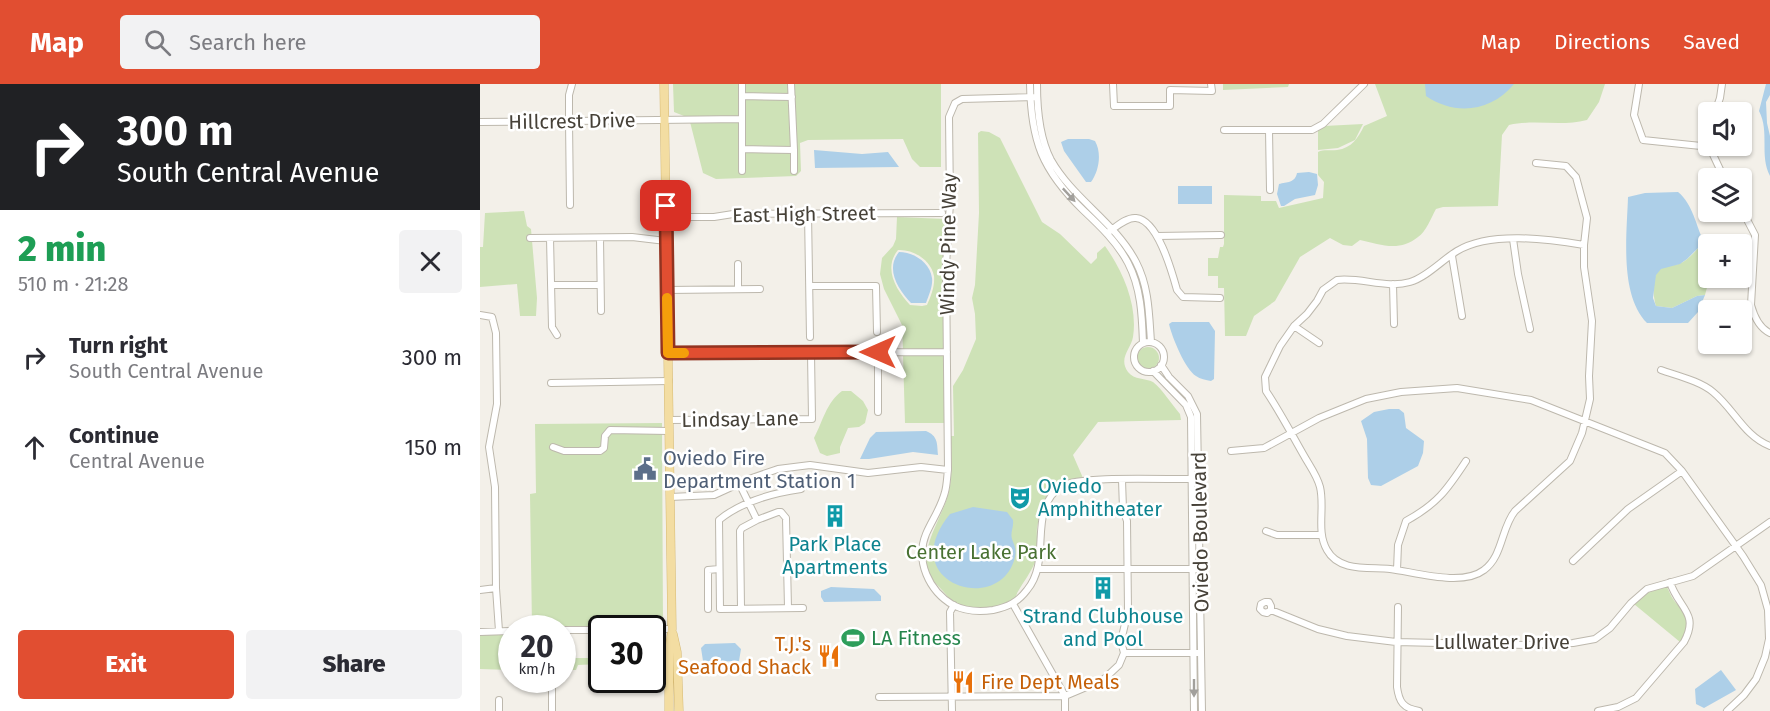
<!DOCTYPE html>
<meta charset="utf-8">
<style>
:root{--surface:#fff;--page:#f2f2f3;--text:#2b2b33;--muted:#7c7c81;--accent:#e14e31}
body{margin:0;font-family:"Fira Sans",sans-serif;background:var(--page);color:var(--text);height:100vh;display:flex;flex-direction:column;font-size:22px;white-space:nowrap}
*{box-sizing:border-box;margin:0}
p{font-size:20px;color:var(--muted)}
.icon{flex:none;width:33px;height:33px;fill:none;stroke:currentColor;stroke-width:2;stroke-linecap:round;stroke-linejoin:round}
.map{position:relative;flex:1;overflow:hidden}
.panel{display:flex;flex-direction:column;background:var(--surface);width:480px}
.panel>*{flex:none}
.hud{background:#202124;color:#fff;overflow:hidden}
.controls{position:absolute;left:1218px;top:18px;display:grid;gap:12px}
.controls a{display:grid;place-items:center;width:54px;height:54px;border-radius:6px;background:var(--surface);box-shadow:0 2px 4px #0004;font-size:30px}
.speed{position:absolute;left:18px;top:531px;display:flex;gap:12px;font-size:30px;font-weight:700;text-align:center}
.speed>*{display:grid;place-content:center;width:78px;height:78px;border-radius:50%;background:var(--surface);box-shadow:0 2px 4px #0004;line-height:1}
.speed small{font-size:15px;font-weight:400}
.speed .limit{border:3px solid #111;border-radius:9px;background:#fff;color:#111}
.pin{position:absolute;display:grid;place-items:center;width:51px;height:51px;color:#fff;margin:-26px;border-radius:12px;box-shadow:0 3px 9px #0006}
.me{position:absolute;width:66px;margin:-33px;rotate:270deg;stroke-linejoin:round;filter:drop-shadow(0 0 4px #0008)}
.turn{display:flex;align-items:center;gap:21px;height:126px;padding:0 18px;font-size:27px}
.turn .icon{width:78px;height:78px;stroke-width:2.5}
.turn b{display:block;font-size:42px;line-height:51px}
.round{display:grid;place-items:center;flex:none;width:63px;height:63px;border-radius:6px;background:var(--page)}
.head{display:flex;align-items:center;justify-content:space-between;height:102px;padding:0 18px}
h1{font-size:36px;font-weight:800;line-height:45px;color:#1e9e55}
.button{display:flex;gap:12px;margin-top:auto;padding:12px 18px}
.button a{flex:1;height:69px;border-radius:6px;background:var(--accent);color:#fff;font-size:24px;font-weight:800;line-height:69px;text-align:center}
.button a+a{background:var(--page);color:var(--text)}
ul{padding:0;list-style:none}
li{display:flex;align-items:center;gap:18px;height:90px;padding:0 18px}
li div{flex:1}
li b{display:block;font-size:22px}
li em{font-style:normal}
header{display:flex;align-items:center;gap:36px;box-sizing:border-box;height:84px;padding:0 30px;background:var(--accent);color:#fff}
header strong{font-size:28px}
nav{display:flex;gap:33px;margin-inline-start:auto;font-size:21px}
.search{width:420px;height:54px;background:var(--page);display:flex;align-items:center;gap:15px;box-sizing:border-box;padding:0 21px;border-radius:6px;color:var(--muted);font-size:22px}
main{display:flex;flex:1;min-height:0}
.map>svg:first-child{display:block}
.green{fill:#cee2b7;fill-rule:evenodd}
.water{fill:#adcfe8}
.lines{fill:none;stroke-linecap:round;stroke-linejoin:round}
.minor-casing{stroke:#bdb8ad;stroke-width:8}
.major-casing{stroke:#d6ba74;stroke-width:9}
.minor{stroke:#fff;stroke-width:6}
.major{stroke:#f3dda2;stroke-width:8}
.oneway{fill:#a2a09c}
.route-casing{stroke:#923320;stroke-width:15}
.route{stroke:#e14e31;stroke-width:10}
.slow{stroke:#f59e0b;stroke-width:10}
.labels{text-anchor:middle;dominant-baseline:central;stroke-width:5;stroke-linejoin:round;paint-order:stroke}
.street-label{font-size:20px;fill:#464138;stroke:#fff}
.service-label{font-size:20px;fill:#4e5e75;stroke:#fff;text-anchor:start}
.culture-label{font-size:20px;fill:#0d838f;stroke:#fff}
.park-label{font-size:20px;fill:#497132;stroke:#fff}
.leisure-label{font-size:20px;fill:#27864d;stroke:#fff;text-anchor:start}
.food-label{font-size:20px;fill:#c56008;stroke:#fff;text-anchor:end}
</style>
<header>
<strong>Map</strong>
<div class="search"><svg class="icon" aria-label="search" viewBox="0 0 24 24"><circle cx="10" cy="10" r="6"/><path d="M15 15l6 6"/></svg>Search here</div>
<nav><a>Map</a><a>Directions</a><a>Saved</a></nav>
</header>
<main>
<section class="panel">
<div class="hud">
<div class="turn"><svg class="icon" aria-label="right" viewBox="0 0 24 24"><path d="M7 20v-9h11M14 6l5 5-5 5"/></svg><div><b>300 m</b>South Central Avenue</div></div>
</div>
<div class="head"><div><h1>2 min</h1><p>510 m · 21:28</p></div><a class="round"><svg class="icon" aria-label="close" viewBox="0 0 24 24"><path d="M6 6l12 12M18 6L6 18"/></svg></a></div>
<ul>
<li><svg class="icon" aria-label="right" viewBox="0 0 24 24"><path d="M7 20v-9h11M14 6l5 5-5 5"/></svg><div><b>Turn right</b><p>South Central Avenue</p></div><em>300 m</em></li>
<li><svg class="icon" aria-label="ahead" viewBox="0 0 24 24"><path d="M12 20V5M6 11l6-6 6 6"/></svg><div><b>Continue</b><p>Central Avenue</p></div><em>150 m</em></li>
</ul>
<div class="button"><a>Exit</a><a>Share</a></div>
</section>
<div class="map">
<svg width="1290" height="627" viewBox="0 0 1290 627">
<rect width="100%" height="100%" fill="#f3f0e9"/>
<path class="green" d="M193 0H461V83H440L432 75 423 55 328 56 320 59 321 87 316 92 236 95 223 89 209 34 194 28Z
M743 0H809L808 3 743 6Z
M895 0H1125L1119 18 1107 36C1080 43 1056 35 1029 41L1022 51 1018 122 963 123 956 125C951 134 946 148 938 153 920 168 901 161 880 156L872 162 863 161 850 154 820 173 795 217 774 232 766 252H745L744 204H738V192H728V174H738L740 163H743L744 160V111L781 112V117H796L799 124 843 114 844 98 838 91V68C844 65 850 67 857 66 872 64 878 54 884 42L907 32Z
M883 40 875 56 858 64 838 66V46L844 42Z
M501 47 509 48 520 54 562 138 580 150 611 180 617 174V169L625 162C643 187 658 222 653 253 651 265 638 274 648 288 654 296 666 294 673 298 683 306 692 321 700 330L701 336 618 338 593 371 603 394C572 396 562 417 557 444 556 453 559 463 557 472 555 485 536 507 536 513 519 524 499 529 480 521 470 517 467 511 460 504 428 474 462 439 469 407 473 390 471 370 471 352H474L473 302 483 286 496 255 495 230 492 214 495 201 499 129 498 49Z
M44 127 47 142 51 145 57 214 56 232H40L37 200 0 203V163H3L5 129Z
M417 133 466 135 463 181 464 266H423L422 241 404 205 400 190 402 174 413 162 416 155ZM418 166C433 165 451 176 454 192 455 202 451 212 447 221L442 222 430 221C416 206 403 184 418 166Z
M1224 158C1232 174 1230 195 1225 211L1217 212 1192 224 1176 222C1173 213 1171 191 1180 185 1186 181 1196 182 1203 178 1211 173 1217 165 1224 158Z
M657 274a11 11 0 1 1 22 0a11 11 0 1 1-22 0Z
M423 271H464L465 339H425Z
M362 307H371L383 317 388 326 385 339 379 343 368 344 360 363V369L347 372 340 369 334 354C343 337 346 319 362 307Z
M182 339 183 542 52 543 50 410 56 409 55 340Z
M1181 503H1187C1190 509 1192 515 1197 520 1211 535 1212 540 1200 558L1154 520 1169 508Z
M83 549H84V574H119L120 580 98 581 96 586H83Z
M0 551H31V586L0 585Z"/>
<path class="water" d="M945 0H1034C1011 28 975 32 946 12Z
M1286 0H1290V11L1286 18 1287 39 1290 52V92C1279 71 1290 48 1279 27Z
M588 55H609L615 57C622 69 619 87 611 98H606L584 67 581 58Z
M334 66 382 70 408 68 419 83 335 84Z
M829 88 837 90 838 101 835 111 815 115 804 122H801L797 110 799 100C807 98 815 99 817 89Z
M698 102H732V120H698Z
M1198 108C1213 120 1216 142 1224 158L1207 175 1200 180 1181 185 1176 191 1173 214 1176 222 1192 224 1217 212 1225 211 1218 228 1208 239H1167C1139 211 1147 149 1148 113L1165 109Z
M419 168C433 168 450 178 452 194 453 202 449 211 446 219H431C418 205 405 185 419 168Z
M692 238H729L735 247 734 295 731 297C726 296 720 295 716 292 705 285 692 253 689 240Z
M909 325H919L924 329 926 344 944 357 943 369 938 382 901 402 891 401 888 394 887 355 881 337 894 328Z
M446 347C458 352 457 359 458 371L433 368 389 375H380L390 354 396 348Z
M493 423 527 428 533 436C534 443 530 449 532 455 534 461 537 465 535 473 521 533 413 500 470 430Z
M351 503 394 505 401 512V517L344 518 341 513V507Z
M255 559 261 565 259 577 227 578 223 577 221 564 225 560Z
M1241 586 1256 606 1224 624 1216 620 1215 605Z"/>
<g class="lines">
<g class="minor-casing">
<path id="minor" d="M311 0 314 66
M550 0C551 57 562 86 603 126 620 142 637 158 648 179 661 204 662 231 663 259
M557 0C557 25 559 53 571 76 593 115 635 138 656 178 669 203 669 230 671 258
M633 0 634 22H690V6L732 7 731 0
M1159 0 1154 31 1163 56 1221 62 1228 60
M262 12 312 13
M557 13 482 15 475 19 469 33 470 119 466 181 468 386C467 393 467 401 465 408 461 424 452 436 446 450 435 477 449 507 473 521 485 527 500 528 513 526 528 523 538 518 547 506 573 475 546 425 582 402 600 391 692 396 719 395
M1235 28 1240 14 1242 0
M0 38 262 35V0
M744 46H832L843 40 884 0
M789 46 790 106
M1229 62 1244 94
M262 65 314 66V87
M1056 79 1086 82 1096 93 1107 134 1104 161V183L1112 237 1109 292 1110 315 1102 349 1090 377 1035 427C1021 444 1023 472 1004 486 982 503 935 488 910 485 889 483 859 488 847 466 836 447 845 424 840 403 837 391 829 381 823 370 811 349 800 328 786 307L785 293 800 262 814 242 827 230 837 217 843 206 857 196C881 193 907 205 930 198 947 193 962 176 977 167 1010 147 1067 155 1104 161
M262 87V35
M90 121 89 37V11L92 0
M1262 126 1275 151 1271 221C1274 232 1279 244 1290 249
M328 129 330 253
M186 133H234L253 130 462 129
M630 147C637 142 647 133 656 134 678 136 692 188 697 206L703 213 740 214
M677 152 741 151
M50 154 152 153 186 157
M70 154 72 243 77 251
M120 154 121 227
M1033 155 1038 190 1050 245
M972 172 982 232
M258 180V205
M913 200 914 240
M71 201H120
M330 202H396L397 248
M187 206 280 205
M0 231 12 233 16 249 17 320 9 363 15 403 16 504 19 547
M814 242 839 259
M654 273a15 15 0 1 1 30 0a15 15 0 1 1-30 0Z
M398 268V328
M188 269 467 268
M681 281 689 293 708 312 717 330 722 627
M1181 286C1198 292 1220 297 1233 308 1254 325 1264 352 1290 362
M673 287 706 321 711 333 714 627
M71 299 189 297
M189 336 332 335 331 269
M73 363 84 367H120L124 364 125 352 130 346 189 347
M751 367 784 364 839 334 886 315 921 308 977 304 1051 316 1185 369 1202 387 1263 472 1281 501 1288 526 1289 555 1285 573 1276 595 1264 611 1247 627
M642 396 643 425 647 437 648 527 641 557 644 569
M259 399 277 436 262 444 260 447 261 524
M321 405C293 409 261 418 239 436L240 525 323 524
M190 413 234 411 269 395 298 385 330 381 388 389 441 383 468 386
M277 436 298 428H301L306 434 308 524
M786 447 797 451H842
M1093 477 1148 425 1202 387
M559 485H716
M917 486 918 461 926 437C957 420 967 406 986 377
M0 506 16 504
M533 520 585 612V627
M918 523 917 603C919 618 923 624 939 627
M228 525V486L239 485
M791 526V522L789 518H785L781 520 780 525 783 528 787 529 791 526 838 545 867 552 916 558 1050 561 1093 559 1115 555 1130 544 1151 519 1167 505 1213 492 1290 438
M172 545H192
M82 546H122
M0 548 32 547
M72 604V627
M399 613 585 612 623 596 639 581 644 569H718
M19 616V627
M472 627 470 528 474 521
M1118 627 1138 623 1156 614 1204 558C1220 529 1198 524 1190 498"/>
</g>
<g class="major-casing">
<path id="major" d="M184 0 192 545 189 568V627
M193 550 197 568 199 627"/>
</g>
<use href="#minor" class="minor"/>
<use href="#major" class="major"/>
</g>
<defs><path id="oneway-solid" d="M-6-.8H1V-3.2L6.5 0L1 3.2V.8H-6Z" transform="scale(1.5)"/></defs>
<g class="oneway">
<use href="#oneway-solid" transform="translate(589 111) rotate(47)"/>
<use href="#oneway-solid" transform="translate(714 604) rotate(90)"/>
</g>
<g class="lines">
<g class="route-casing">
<path id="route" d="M186 122 188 269 398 268"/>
</g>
<use href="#route" class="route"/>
<path class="slow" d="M187 214 188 269H204"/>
</g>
<defs>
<g id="civic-bare" transform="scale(1.8)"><path d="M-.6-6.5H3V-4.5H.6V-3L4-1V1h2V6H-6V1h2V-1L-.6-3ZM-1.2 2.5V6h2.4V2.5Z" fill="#5c6f8a" stroke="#fff" stroke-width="2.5" paint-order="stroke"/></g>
<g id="theatre-bare" transform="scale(1.8)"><path d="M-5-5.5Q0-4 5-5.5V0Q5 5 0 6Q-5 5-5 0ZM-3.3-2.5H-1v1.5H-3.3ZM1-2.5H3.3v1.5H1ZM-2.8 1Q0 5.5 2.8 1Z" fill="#0f9aa8" stroke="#fff" stroke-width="2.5" paint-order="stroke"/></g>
<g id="building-bare" transform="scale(1.8)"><path d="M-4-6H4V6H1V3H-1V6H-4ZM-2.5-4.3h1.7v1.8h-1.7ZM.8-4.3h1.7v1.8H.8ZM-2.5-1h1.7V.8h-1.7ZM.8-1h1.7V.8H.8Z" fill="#0f9aa8" stroke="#fff" stroke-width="2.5" paint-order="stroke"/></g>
<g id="stadium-bare" transform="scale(1.8)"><path d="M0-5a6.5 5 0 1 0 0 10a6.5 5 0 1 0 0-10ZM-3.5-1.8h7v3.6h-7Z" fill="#2e9e5b" stroke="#fff" stroke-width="2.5" paint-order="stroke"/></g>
<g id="restaurant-bare" transform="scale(1.8)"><path d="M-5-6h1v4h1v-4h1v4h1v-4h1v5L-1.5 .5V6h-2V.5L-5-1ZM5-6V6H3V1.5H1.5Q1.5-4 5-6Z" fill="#e8710a" stroke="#fff" stroke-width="2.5" paint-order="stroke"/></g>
</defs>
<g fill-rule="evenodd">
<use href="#civic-bare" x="165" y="385"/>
<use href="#theatre-bare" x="540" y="414"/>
<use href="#building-bare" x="355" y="432"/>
<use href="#building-bare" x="623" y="504"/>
<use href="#stadium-bare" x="373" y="554"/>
<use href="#restaurant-bare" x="349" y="572"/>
<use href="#restaurant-bare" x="483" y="598"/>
</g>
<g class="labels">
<g class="street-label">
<text transform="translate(92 37) rotate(-1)">Hillcrest Drive</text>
<text transform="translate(324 130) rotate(-1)">East High Street</text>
<text transform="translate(468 160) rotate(-89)">Windy Pine Way</text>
<text transform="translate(260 335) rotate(-1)">Lindsay Lane</text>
<text transform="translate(720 448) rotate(-91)">Oviedo Boulevard</text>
<text x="1022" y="558">Lullwater Drive</text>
</g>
<g class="service-label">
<text x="183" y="374">Oviedo Fire<tspan x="183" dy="23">Department Station 1</tspan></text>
</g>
<g class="culture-label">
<text x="558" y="402" text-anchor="start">Oviedo<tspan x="558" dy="23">Amphitheater</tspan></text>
<text x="355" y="460">Park Place<tspan x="355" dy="23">Apartments</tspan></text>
<text x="623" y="532">Strand Clubhouse<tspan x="623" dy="23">and Pool</tspan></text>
</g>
<g class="park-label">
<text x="501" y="468">Center Lake Park</text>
</g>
<g class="leisure-label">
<text x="391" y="554">LA Fitness</text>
</g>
<g class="food-label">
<text x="331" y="560">T.J.'s<tspan x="331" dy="23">Seafood Shack</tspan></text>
<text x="501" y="598" text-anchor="start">Fire Dept Meals</text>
</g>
</g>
</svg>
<div class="controls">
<a><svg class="icon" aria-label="sound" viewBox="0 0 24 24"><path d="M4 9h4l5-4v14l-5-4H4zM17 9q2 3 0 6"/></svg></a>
<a><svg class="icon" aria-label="layers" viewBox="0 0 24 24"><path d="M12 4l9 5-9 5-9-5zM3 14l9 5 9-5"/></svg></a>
<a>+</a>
<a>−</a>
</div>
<div class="speed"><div>20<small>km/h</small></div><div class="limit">30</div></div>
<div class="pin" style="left:186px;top:122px;background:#d93025"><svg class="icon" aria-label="arrive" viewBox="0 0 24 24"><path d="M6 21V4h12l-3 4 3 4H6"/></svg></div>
<svg class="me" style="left:398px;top:268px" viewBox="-20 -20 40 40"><path d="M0-17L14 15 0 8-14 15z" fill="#e14e31" stroke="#fff" stroke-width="4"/></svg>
</div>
</main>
